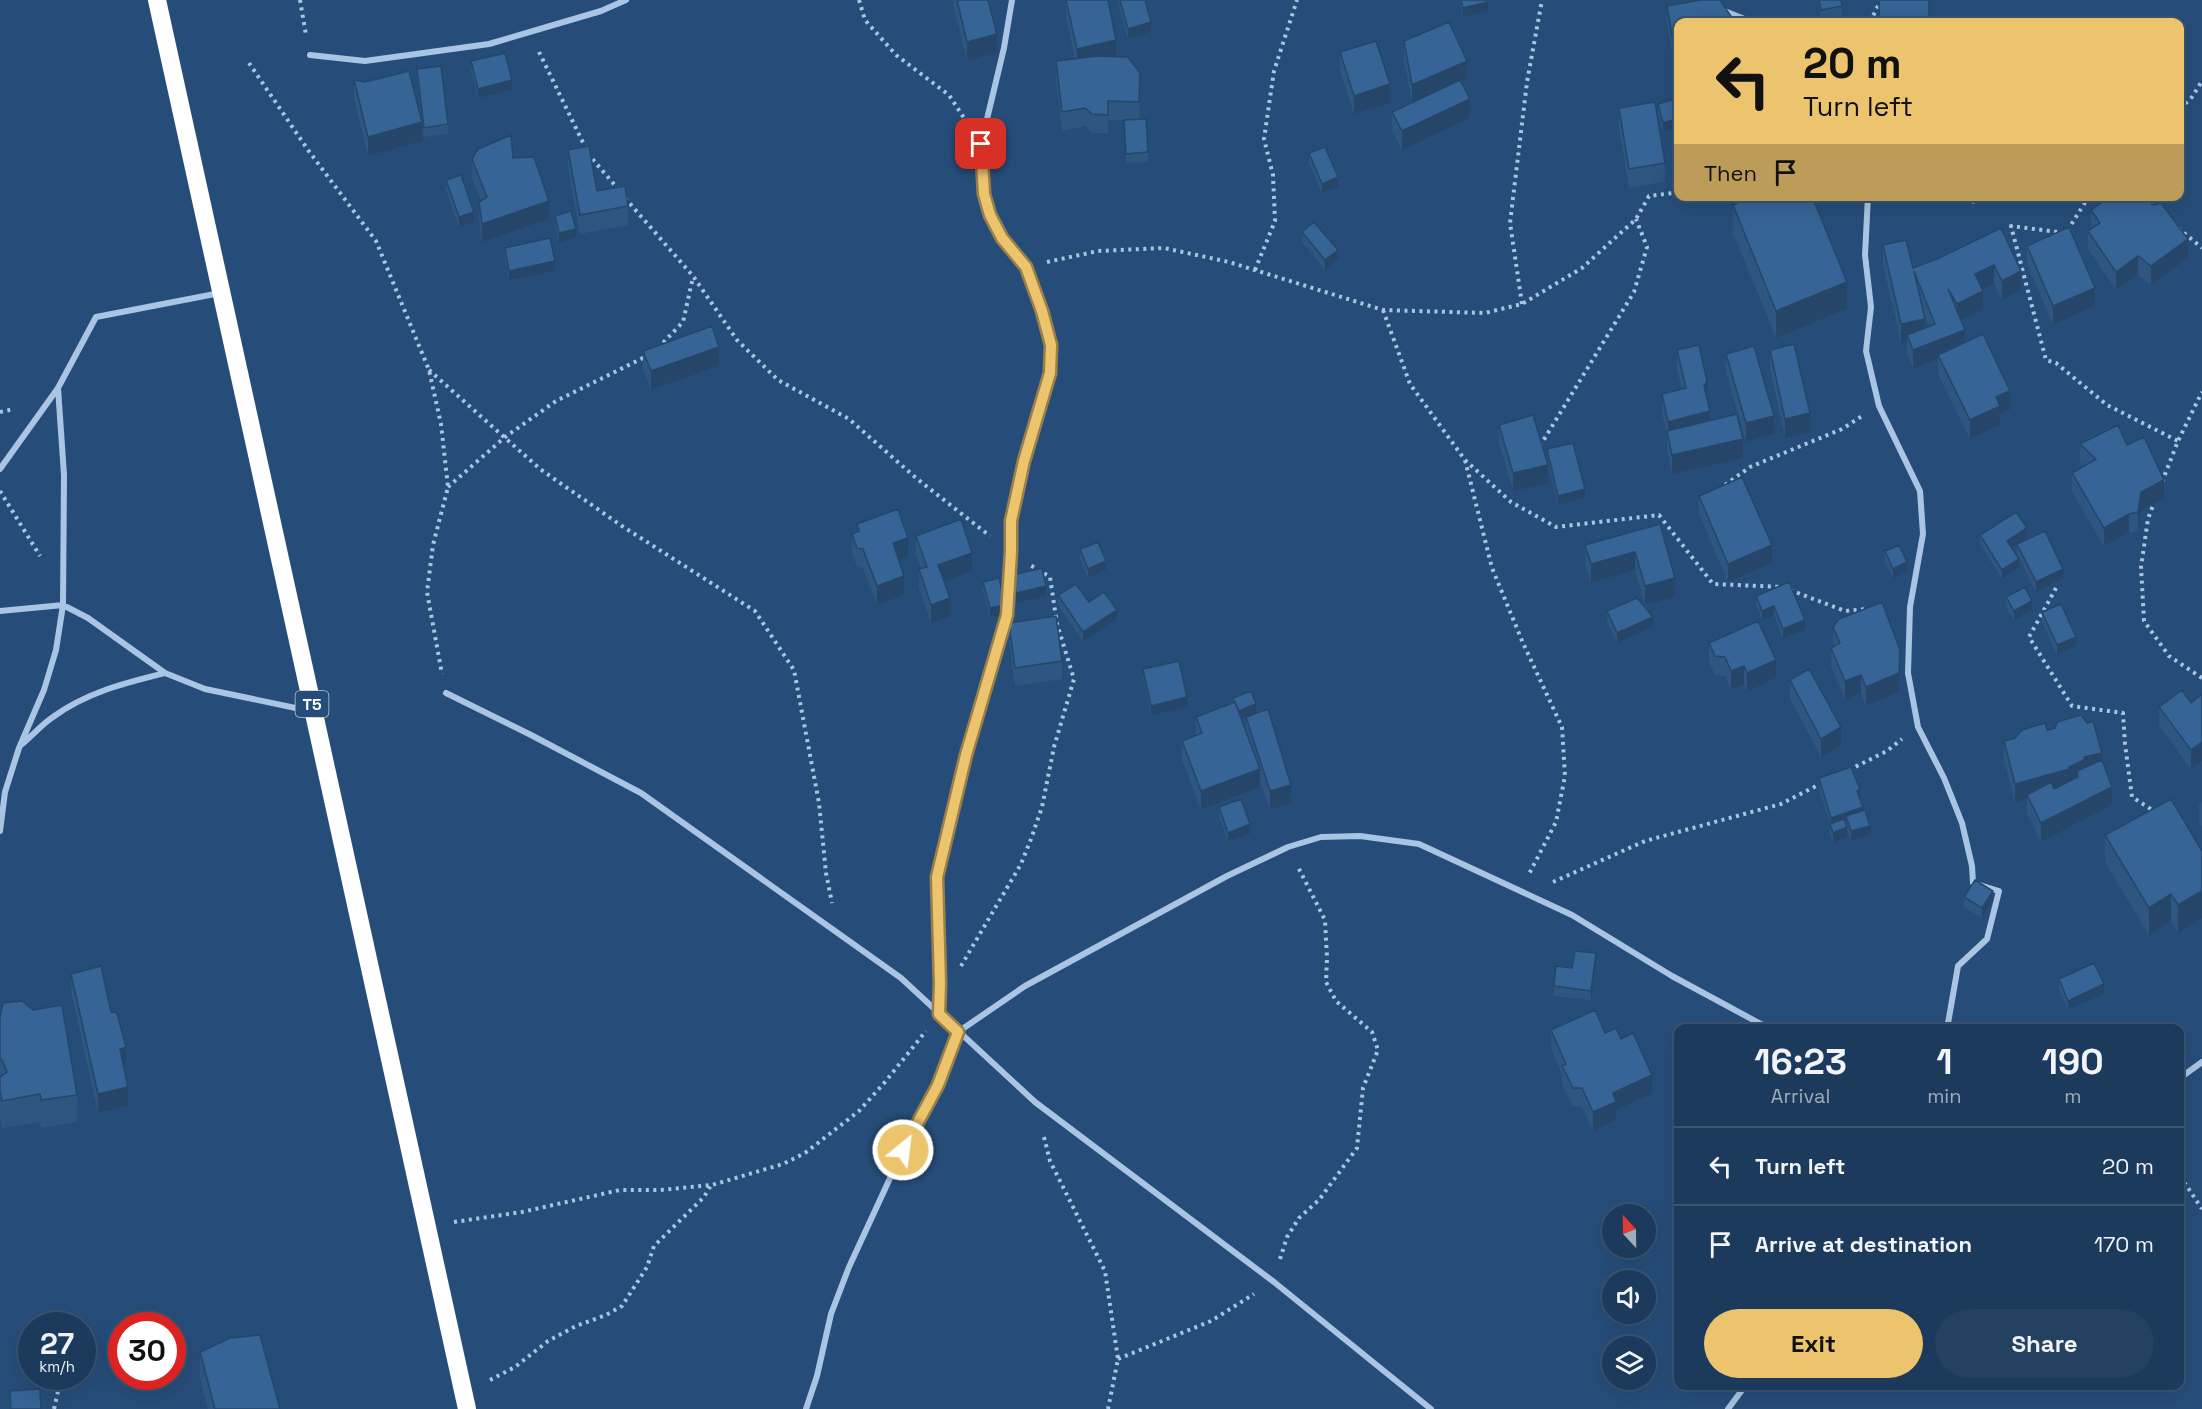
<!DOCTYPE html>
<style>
:root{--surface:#1c3a5b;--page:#254161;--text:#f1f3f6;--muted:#a0adbb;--line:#3a5471;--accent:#ecc46e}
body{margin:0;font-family:"Space Grotesk",sans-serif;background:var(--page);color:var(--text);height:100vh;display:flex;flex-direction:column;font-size:22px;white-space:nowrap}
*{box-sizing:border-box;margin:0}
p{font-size:20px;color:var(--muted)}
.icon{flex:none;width:33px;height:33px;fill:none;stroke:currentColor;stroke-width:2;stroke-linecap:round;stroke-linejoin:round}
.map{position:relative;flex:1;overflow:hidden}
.drawer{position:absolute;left:1674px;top:1024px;width:510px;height:366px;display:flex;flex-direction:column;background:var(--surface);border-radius:12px;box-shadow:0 6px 24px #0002,0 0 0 2px var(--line)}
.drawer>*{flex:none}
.guide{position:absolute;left:1674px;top:18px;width:510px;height:183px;border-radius:12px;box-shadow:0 6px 24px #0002,0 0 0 2px var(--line);background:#ecc46e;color:#111;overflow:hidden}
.needle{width:39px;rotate:338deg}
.tools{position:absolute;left:1602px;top:1204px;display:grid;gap:12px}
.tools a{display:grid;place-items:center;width:54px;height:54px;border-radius:50%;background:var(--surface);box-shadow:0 6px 24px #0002,0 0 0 2px var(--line);font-size:30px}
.speed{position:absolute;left:18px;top:1312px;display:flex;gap:12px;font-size:30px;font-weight:700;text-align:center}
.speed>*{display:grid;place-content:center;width:78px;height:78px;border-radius:50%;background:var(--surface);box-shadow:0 6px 24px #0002,0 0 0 2px var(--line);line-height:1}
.speed small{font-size:15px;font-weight:400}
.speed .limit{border:9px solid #d22;background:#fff;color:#111}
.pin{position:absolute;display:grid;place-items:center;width:51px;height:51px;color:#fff;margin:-26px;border-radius:12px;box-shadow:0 3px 9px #0006}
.me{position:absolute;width:66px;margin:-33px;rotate:29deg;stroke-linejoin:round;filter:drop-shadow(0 0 4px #0008)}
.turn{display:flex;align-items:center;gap:21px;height:126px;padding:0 30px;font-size:27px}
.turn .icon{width:78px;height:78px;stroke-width:2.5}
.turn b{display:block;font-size:42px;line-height:51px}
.then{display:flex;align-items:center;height:57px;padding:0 30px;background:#0003;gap:12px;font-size:22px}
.eta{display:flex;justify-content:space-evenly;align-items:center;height:102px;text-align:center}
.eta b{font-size:36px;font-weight:600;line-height:42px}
.button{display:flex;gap:12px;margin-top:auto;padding:12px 30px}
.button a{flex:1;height:69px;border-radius:36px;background:var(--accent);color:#111;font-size:24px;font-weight:600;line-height:69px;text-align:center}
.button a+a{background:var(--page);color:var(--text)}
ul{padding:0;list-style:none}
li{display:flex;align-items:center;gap:18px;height:78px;padding:0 30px;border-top:2px solid var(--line)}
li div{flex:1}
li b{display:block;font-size:22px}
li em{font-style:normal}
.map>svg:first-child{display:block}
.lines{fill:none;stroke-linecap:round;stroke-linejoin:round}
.path{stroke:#a9c5e3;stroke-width:4;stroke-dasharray:3 4.5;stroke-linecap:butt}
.street{stroke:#a9c5e3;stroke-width:6}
.highway{stroke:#fff;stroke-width:18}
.wall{fill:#2e5681;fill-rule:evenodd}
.shaded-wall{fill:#264669}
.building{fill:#366496;stroke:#264669;stroke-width:1.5}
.route-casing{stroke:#997f48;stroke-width:15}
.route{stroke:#ecc46e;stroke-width:10}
.labels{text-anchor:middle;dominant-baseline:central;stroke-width:6;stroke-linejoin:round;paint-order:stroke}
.shield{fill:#264d79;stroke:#becad7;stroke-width:1.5}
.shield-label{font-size:16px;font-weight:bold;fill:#fff}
</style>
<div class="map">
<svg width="2202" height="1409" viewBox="0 0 2202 1409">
<rect width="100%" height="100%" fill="#264d79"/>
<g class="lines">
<path class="path" d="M300 0 306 35
M859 0 865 20 896 55 949 95 964 118
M1870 22 1881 0
M539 52 589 155 619 190
M249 63 308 150 376 241 429 370 441 424 448 487 433 545 427 592 442 674
M2180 109 2192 97 2202 81
M2089 196 2066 233 2011 226 2046 360 2056 363 2107 405 2178 441
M2145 196 2155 206
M625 198 693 276 737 340 778 380 849 419 916 478 990 536
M1972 202 1993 196
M2178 228 2202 248
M1047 262 1098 251 1164 248 1229 262 1383 310 1485 313 1522 304 1582 268 1636 219 1649 196 1673 193
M1255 270 1275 221 1273 175 1264 139 1274 71 1297 0
M1522 304 1510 223 1527 82 1542 0
M1383 310 1410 384 1465 460 1511 502 1556 527 1659 515 1713 584 1783 587
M658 348 683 322 693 277
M429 370 540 469 622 526 755 611 794 670 819 803 826 873 832 903
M0 412 14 409
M1540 446 1634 292 1647 247 1636 219
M1465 460 1492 568 1523 643 1562 727 1565 776 1556 822 1529 874
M2162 482 2178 441 2202 392
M1725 485 1750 467 1842 429 1862 416
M448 487 505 437 556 401 647 356
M0 491 40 556
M2155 500 2148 519 2141 567 2144 621 2169 656 2202 678
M2056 588 2029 637 2072 706 2123 713 2125 744 2132 797 2154 811
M1790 590 1845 611 1866 609
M1849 770 1887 751 1902 739
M1553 882 1645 841 1781 804 1824 782
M961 966 1021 864 1031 839 1042 807 1054 747 1074 679 1057 624 1050 577 1030 565
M1044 1137 1050 1161 1105 1271 1118 1359 1108 1409
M2180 1176 2202 1209
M454 1222 522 1212 620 1190H660L712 1185 783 1164 805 1153 859 1111 885 1082 926 1031
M1280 1259 1287 1237 1299 1218 1319 1200 1357 1148 1363 1088 1378 1050 1372 1032 1336 1001 1326 982 1327 958 1325 920 1298 867
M1118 1359 1211 1321 1254 1294
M490 1380 515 1367 548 1341 576 1326 606 1315 622 1306 647 1267 654 1246 704 1197 711 1185
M54 1409 59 1387"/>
<path class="street" d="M1722 10 1752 22
M310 55 365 61 489 44 601 11 626 0
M1868 196 1865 255 1871 307 1866 351 1879 406 1920 491 1923 534 1910 607 1908 673 1918 727 1944 778 1962 823 1972 866 1973 883 1999 891 1987 939 1958 966 1947 1029
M0 469 58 388 96 317 220 293
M0 611 63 605 88 618 165 673 205 689 310 711
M446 693 531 735 641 793 901 978 1035 1102 1274 1282 1431 1409
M21 745C32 736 41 725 53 717 87 692 125 683 165 673
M0 831 5 792 19 748 44 690 56 650 63 605 64 475 58 388
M939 1014 940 983 937 877 966 755 1007 615 1012 521 1024 461 1050 373 1051 345 1042 311 1026 267 1002 238 990 215 984 194 981 144 1004 48 1012 0
M2180 1078 2202 1062
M806 1409 817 1376 831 1314 849 1267 903 1150 938 1085 958 1032 1025 986 1227 876 1288 847 1321 837 1360 836 1419 844 1572 915 1672 976 1770 1029
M1728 1409 1745 1386"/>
<path class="highway" d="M157 0 467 1409"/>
</g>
<path class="wall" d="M952 0H988L997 53 967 61Z
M1066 0 1116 57 1140 91 1139 119 1148 152V162L1126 163 1124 120H1108V133H1092L1085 126 1062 131 1056 80V61L1075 59 1066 18Z
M1117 0H1145L1151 32 1128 39Z
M1460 0H1488V11L1463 17Z
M1818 0H1841L1842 16 1821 20Z
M1667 6 1678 22V61L1673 60 1667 24Z
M1404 41 1467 80 1462 82 1470 118 1402 150 1392 130V112L1412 102 1404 60Z
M1340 52 1390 103 1354 114 1340 71Z
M471 61 512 90 478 98 471 71Z
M417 69 448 124V134L424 137 422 123V141L368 156 354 98V80L422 122 417 79Z
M1678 98V128L1663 132 1658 113V104Z
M1619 108 1665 163V182L1629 188 1619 127Z
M568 150 597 191 628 206V225L580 234 568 168Z
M1309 153 1338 187 1322 193 1309 163Z
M513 158 549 219 482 242 479 220V202L481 201 472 178V159Z
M446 180 474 222 459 227 446 190Z
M1747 196H1812L1847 309 1776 338 1733 233V205L1747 199Z
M2120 203 2152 205 2188 258 2151 285 2138 275 2116 290 2088 249V231L2091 229V210Z
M555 216 576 238 559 243 555 225Z
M2001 228 2021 290 2002 300 1994 284 1982 290 1983 310 1961 320 1965 342 2010 410 2000 414V425L1970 439 1938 374V359L1913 369 1907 353V342L1901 343 1883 264V245L1913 268 1937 259ZM1923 313 1929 326 1925 328Z
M1302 232 1338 259 1325 270 1302 241Z
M2027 246 2095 306 2053 325 2027 264Z
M505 248 555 271 509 280 505 257Z
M1677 350 1707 400 1710 421 1743 458 1672 474 1667 449V434L1662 413V394L1682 389 1677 369Z
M1770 350 1810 432 1785 438 1770 369Z
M643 351 719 366 651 390 643 369Z
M1726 354 1774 434 1746 442 1726 372Z
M1499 425 1548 484 1513 491 1499 443Z
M2080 444 2127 445 2164 499 2141 511 2138 531 2129 533 2104 546 2072 492V473L2083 466 2080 463Z
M1547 449 1585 498 1558 505 1547 458Z
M1699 496 1772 563 1728 582 1699 514Z
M857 524 908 557 899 560 904 595 877 605 863 568 857 567 852 553V534L857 532Z
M1660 524 1675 597 1645 605 1635 570 1591 583 1585 564V545Z
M1980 535 2027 538 2012 547 2019 568 2002 579 1980 544Z
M916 536 972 571 944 582 950 617 931 623 919 588V569L921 568 916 554Z
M2017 544 2063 578 2036 592 2017 554Z
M1080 549 1106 570 1088 578 1080 559Z
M1885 551 1907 572 1893 579 1885 561Z
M1013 575 1046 596 1016 603 1013 584Z
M983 582 1005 614 990 618 983 591Z
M1789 582 1805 630 1783 639 1774 615 1762 620 1756 605V596Z
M1058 595 1089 602 1117 619 1083 642 1058 605Z
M2006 597 2032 611 2014 620 2006 607Z
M1607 611 1653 627 1617 643 1607 621Z
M2042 612 2076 646 2057 655 2042 622Z
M1009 623 1062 661V679L1015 686 1009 642Z
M1833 627 1900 668 1899 692 1866 706 1861 693 1845 700 1831 666V648L1833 646Z
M1709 643 1776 678 1747 692 1744 684 1731 690 1725 676 1715 675 1709 662Z
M1143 669 1187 707 1151 715 1143 678Z
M1790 680 1841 746 1821 757 1790 699Z
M2202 694V761L2191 769 2159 726V707L2191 703Z
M1233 698 1256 713 1291 803 1270 810 1260 781V787L1201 810 1182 760V741L1196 736V717L1233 703ZM1246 717V730L1242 719Z
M2047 730 2102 762 2112 805 2041 842 2027 813V799L2015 803 2004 760V741Z
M1819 778 1860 799 1870 835 1851 841 1847 830V837L1833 843 1830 834V824L1819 788Z
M2202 802V827L2199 822V804Z
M1219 807 1250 834 1228 842 1219 816Z
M2105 835 2202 851 2178 933 2171 921 2149 935 2105 862Z
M1964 897 1993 900 1982 918 1964 907Z
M1596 963 1591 1000 1554 996V986L1572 968Z
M71 974 111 1012 126 1066 124 1067 128 1106 98 1113 71 992Z
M2059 979 2104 994 2068 1010 2059 989Z
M0 1017 77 1095V1122L41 1128 40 1122 2 1128 0 1118Z
M1551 1030 1605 1033 1621 1039 1652 1094 1616 1110V1120L1593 1131 1582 1107H1573L1562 1084V1075L1551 1049Z
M200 1352 280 1409H208L200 1379Z"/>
<path class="shaded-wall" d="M1488 2V11L1463 17V8Z
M1151 22V32L1128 39V29Z
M997 34V53L967 61V42Z
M1116 40V59L1077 67V49Z
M1467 61V80L1412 104V85Z
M512 80V90L478 98V89Z
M1390 84V103L1354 114V96Z
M1470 99V118L1402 150V131Z
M1678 119V128L1663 132V123Z
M422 122V141L368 156V137Z
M1338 177V187L1322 193V184Z
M549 201V219L482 242V224Z
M474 212V222L459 227V217Z
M576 229V238L559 243V233Z
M2188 239V258L2151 285V266Z
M1338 250V259L1325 270V260Z
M2138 256V275L2116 290V272Z
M555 261V271L509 280V271Z
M1994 265V284L1975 293V274Z
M2021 271V290L2002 300V281Z
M1847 282V309L1776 338V311Z
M2095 288V306L2053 325V306Z
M1983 291V310L1957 322V304Z
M1925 319V338L1907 335V342L1901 343V324Z
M1965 330V349L1938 355V359L1913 369V350Z
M719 347V366L651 390V371Z
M1707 381V400L1704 386Z
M2010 391V410L2000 414V425L1970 439V420L1996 397Z
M1710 411V430L1668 437V422Z
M1810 413V432L1785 438V419Z
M1774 416V434L1746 442V423Z
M1743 439V458L1672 474V455Z
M1548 465V484L1513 491V473Z
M2164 480V499L2141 511 2138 531V512L2141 492Z
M1585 489V498L1558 505V496Z
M2129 514V533L2104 546V528Z
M2027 528V538L2007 550V541Z
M908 538V557L893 562V543Z
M1772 545V563L1728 582V564Z
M1635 552V570L1591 583V564Z
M972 553V571L938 584V565Z
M2019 559V568L2002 579V570Z
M1106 561V570L1088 578V569Z
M1907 562V572L1893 579V569Z
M2063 569V578L2036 592V582Z
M904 576V595L877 605V586Z
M1675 578V597L1645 605V586Z
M1046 586V596L1016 603V593Z
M950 598V617L931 623V605Z
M2032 601V611L2014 620V611Z
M1005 605V614L990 618V608Z
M1774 606V615L1762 620V611Z
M1117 610V619L1083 642V632Z
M1653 617V627L1617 643V633Z
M1805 620V630L1783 639V629Z
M2076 637V646L2057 655V645Z
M1900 650 1899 692 1866 706V687Z
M1776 660V678L1747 692V673Z
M1744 666V684L1731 690V671Z
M1861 675V693L1845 700V681Z
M1187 697V707L1151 715V706Z
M1256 704V713L1239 720V711Z
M1841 727V746L1821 757V739Z
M2202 742V761L2191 769V750Z
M2102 753V771L2078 777 2077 771V782L2069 788 2027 795V799L2015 803V784L2069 767 2084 757Z
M1260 769V787L1201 810V791Z
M1291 785V803L1270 810V791Z
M2112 787V805L2041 842V823Z
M1860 789V799L1857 791Z
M1863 807V817L1846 816V822L1831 827V818Z
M1250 824V834L1228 842V833Z
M1870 826V835L1851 841V831Z
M1847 827V837L1833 843V833Z
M1993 891V900L1982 918V908Z
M2202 891V918L2178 933V905Z
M2171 894V921L2149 935V908Z
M1596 953V963L1591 1000V991Z
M2104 984V994L2068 1010V1001Z
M126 1047V1066L120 1068V1049Z
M1652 1075V1094L1616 1110V1120L1593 1131V1112L1613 1093Z
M128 1087V1106L98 1113V1094Z"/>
<path class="building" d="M957 0H988L997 34 967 42Z
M1066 0H1108L1116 40 1077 49Z
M1120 0H1145L1151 22 1128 29Z
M1461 0H1488V2L1463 8Z
M1700 0H1720L1733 19 1734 22H1678V42L1673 41 1667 6Z
M1819 0H1841L1842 6 1821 10Z
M1879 0H1929V22H1879Z
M1449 22 1467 61 1412 85 1404 41Z
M1376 41 1390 84 1354 96 1340 52Z
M505 53 512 80 478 89 471 61Z
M1098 56 1128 57 1140 73 1139 102 1108 101V115L1092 114 1085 108 1062 112 1056 61Z
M441 66 448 124 424 128 417 69Z
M409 71 422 122 368 137 354 80 365 82Z
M1460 80 1470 99 1402 131 1392 112Z
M1678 98V119L1663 123 1658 104Z
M1655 102 1665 163 1629 169 1619 108Z
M1146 119 1148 152 1126 154 1124 120Z
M511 135 513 158 534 157 549 201 482 224 479 202 487 197 472 159 478 149Z
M589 146 597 191 625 186 628 206 580 215 568 150Z
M1325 147 1338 177 1322 184 1309 153Z
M461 175 474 212 459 217 446 180Z
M1754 196H1812L1847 282 1776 311 1733 205Z
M2111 196H2116L2120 203 2130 196H2146L2152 205 2161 203 2188 239 2151 266 2138 256 2116 272 2088 231 2100 223 2091 210Z
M571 211 576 229 559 233 555 216Z
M1314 222 1338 250 1325 260 1302 232Z
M2069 227 2095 288 2053 306 2027 246Z
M2001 228 2021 271 2002 281 1994 265 1975 274 1983 291 1957 304 1948 289 1965 330 1913 350 1907 335 1935 324 1914 271 1925 319 1901 324 1883 245 1906 240 1913 268 1937 259Z
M550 238 555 261 509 271 505 248Z
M712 326 719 347 651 371 643 351Z
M1983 334 2010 391 1996 397 2000 406 1970 420 1938 355Z
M1794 344 1810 413 1785 419 1770 350Z
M1699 345 1707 381 1704 386 1710 411 1668 422 1662 394 1686 388 1677 350Z
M1754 346 1774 416 1746 423 1726 354Z
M1737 414 1743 439 1672 455 1667 431Z
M1533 415 1548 465 1513 473 1499 425Z
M2118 425 2127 445 2144 437 2164 480 2141 492 2138 512 2129 514 2104 528 2072 473 2096 459 2080 444Z
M1573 443 1585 489 1558 496 1547 449Z
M1742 477 1772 545 1728 564 1699 496Z
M898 509 908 538 893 543 904 576 877 586 863 549 857 548 852 534 859 531 857 524Z
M2016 512 2027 528 2007 541 2019 559 2002 570 1980 535Z
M961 519 972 553 938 565 950 598 931 605 919 569 927 567 916 536Z
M1660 524 1675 578 1645 586 1635 552 1591 564 1585 545Z
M2045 531 2063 569 2036 582 2017 544Z
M1098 542 1106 561 1088 569 1080 549Z
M1899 545 1907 562 1893 569 1885 551Z
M1042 568 1046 586 1016 593 1013 575Z
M999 578 1005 605 990 608 983 582Z
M1789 582 1805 620 1783 629 1774 606 1762 611 1756 596Z
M1076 584 1089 602 1104 592 1117 610 1083 632 1058 595Z
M2025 587 2032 601 2014 611 2006 597Z
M1637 598 1653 617 1617 633 1607 611Z
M1882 602 1900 650 1899 673 1866 687 1861 675 1845 681 1831 648 1840 643 1833 627 1839 619Z
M2061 604 2076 637 2057 645 2042 612Z
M1056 616 1062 661 1015 668 1009 623Z
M1758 621 1776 660 1747 673 1744 666 1731 671 1725 657 1715 656 1709 643Z
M1179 661 1187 697 1151 706 1143 669Z
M1809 669 1841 727 1821 739 1790 680Z
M2182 690 2191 703 2202 694V742L2191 750 2159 707Z
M1251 691 1256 704 1239 711 1233 698Z
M1235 702 1260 769 1201 791 1182 741 1202 733 1196 717Z
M1268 709 1291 785 1270 791 1246 717Z
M2081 715 2087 723 2093 721 2102 753 2084 757V760L2069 767V769L2015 784 2004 741 2015 738 2022 730 2045 723 2047 730 2055 728 2057 722Z
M2102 760 2112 787 2041 823 2027 795 2051 782 2054 789 2078 777 2077 771Z
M1851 767 1860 789 1857 791 1863 807 1831 818 1819 778Z
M1241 799 1250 824 1228 833 1219 807Z
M2171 799 2202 851V891L2178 905 2171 894 2149 908 2105 835Z
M1865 810 1870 826 1851 831 1846 816Z
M1844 819 1847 827 1833 833 1830 824Z
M1975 880 1993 891 1982 908 1964 897Z
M1575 951 1596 953 1591 991 1554 986 1556 966 1572 968Z
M2094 963 2104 984 2068 1001 2059 979Z
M101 966 111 1012 117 1013 126 1047 120 1049 128 1087 98 1094 71 974Z
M22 1001 33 1010 62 1005 77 1095 41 1100 40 1094 2 1101 0 1091V1077L7 1072 2 1060H0V1017L3 1003Z
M1595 1010 1605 1033 1616 1028 1621 1039 1633 1033 1652 1075 1613 1093 1616 1102 1593 1112 1582 1088H1573L1562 1066 1566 1064 1551 1030Z
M260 1335 280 1409H215L200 1352 230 1338Z
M40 1389 41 1409H11L10 1391Z"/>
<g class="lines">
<g class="route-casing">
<path id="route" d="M903 1150 938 1085 958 1032 939 1014 940 983 937 877 966 755 1007 615 1011 552V521L1024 461 1050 373 1051 345 1042 311 1026 267 1002 238 990 215 984 194 981 144"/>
</g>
<use href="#route" class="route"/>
</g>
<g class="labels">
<rect class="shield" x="295.5" y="691" width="33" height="26" rx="4.5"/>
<g class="shield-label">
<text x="312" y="704">T5</text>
</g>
</g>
</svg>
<div class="tools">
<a><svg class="needle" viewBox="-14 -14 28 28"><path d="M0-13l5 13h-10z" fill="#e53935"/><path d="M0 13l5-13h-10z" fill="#a0adbb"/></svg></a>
<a><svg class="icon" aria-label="sound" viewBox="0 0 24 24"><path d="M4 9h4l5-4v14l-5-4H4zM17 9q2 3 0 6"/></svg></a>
<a><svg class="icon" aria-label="layers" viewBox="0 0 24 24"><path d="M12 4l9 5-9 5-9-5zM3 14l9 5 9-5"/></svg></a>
</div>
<div class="speed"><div>27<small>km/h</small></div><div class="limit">30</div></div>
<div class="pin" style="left:981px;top:144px;background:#d93025"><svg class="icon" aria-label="arrive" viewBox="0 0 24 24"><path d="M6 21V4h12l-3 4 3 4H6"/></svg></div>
<svg class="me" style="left:903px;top:1150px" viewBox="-20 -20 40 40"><circle r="17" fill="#ecc46e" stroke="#fff" stroke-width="3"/><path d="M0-11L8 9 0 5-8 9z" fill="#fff"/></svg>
<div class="guide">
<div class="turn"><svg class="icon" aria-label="left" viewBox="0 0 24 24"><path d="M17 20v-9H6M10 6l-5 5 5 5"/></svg><div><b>20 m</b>Turn left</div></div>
<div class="then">Then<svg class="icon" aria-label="arrive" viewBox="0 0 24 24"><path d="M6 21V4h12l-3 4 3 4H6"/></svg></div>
</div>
<section class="drawer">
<div class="eta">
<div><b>16:23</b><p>Arrival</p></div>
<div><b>1</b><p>min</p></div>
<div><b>190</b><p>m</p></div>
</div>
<ul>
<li><svg class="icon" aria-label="left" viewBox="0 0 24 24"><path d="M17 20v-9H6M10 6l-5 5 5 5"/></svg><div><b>Turn left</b></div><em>20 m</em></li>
<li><svg class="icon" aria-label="arrive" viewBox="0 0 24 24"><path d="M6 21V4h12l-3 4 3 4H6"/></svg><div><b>Arrive at destination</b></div><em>170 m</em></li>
</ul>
<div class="button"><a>Exit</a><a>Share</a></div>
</section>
</div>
